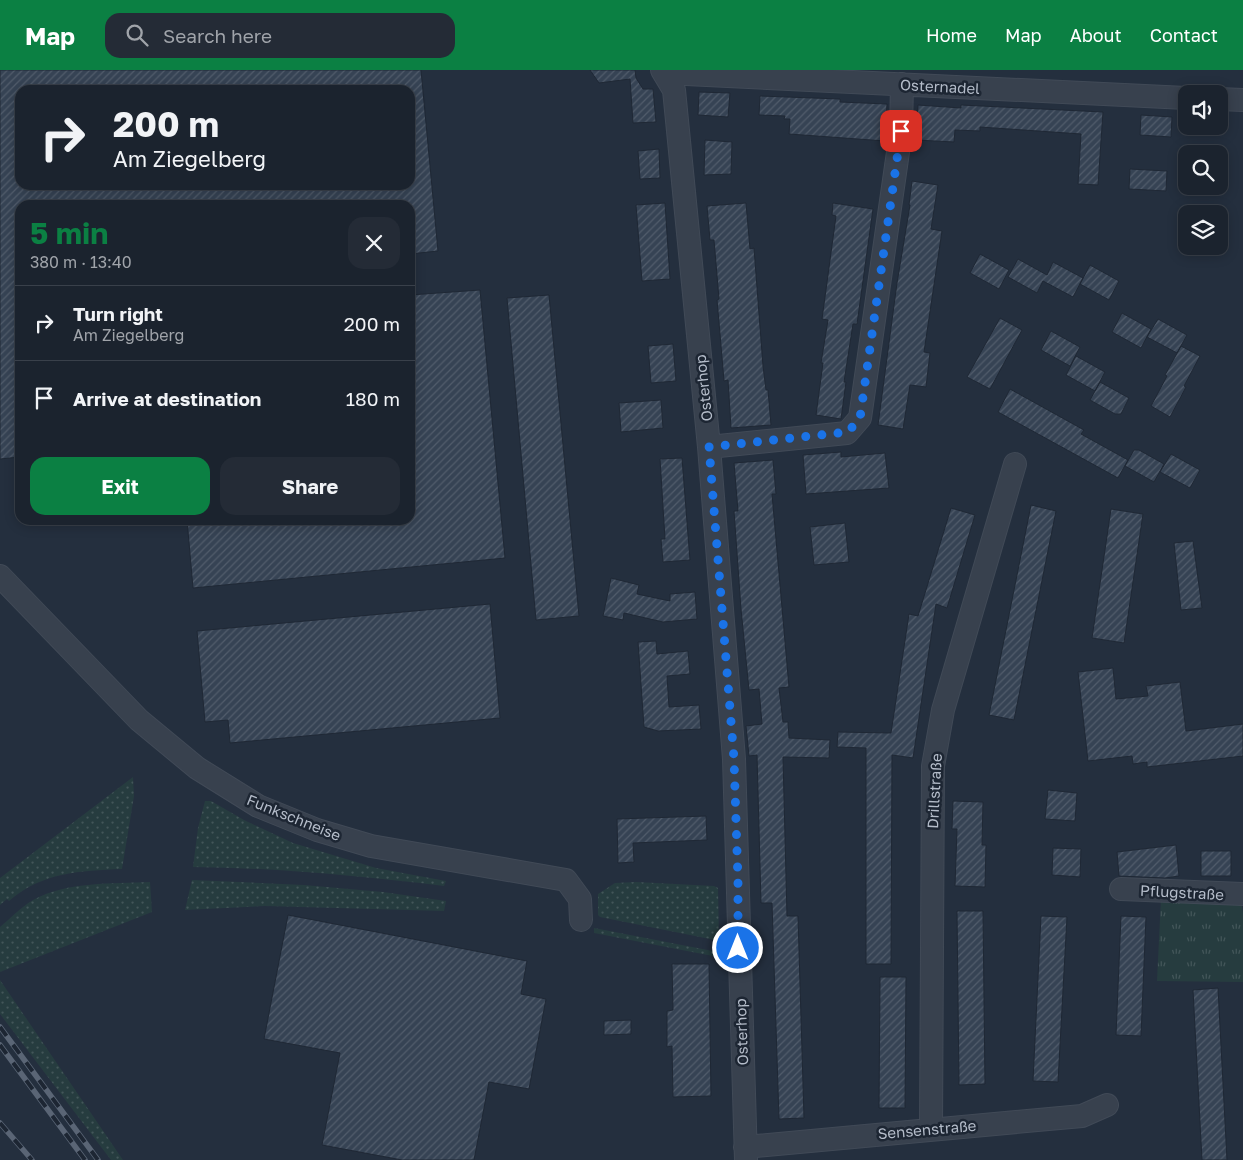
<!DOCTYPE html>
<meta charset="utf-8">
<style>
:root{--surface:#1b232e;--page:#242b36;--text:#f1f3f6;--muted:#a0a4aa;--line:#39404a;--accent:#0b8043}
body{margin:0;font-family:"Golos Text",sans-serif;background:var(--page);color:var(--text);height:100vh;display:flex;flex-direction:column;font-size:19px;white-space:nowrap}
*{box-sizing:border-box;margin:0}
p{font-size:16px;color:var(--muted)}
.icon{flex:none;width:28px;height:28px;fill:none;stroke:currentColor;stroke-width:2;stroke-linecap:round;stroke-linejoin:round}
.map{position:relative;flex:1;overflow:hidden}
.side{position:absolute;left:15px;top:130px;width:400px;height:325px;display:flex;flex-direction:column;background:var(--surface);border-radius:15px;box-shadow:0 2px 12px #0003,0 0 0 1px var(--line)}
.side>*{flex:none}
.guide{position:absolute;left:15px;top:15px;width:400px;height:105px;border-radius:15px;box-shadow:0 2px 12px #0003,0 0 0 1px var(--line);background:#1b232e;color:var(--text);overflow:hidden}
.fabs{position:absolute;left:1178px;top:15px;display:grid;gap:10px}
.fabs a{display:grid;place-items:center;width:50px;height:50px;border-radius:10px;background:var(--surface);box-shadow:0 2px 12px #0003,0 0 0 1px var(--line);font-size:25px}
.pin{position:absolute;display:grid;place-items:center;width:42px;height:42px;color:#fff;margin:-21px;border-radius:10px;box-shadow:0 2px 8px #0006}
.me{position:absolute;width:55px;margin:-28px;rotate:0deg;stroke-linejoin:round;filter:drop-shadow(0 0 4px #0008)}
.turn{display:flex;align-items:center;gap:18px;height:105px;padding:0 15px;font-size:22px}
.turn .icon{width:65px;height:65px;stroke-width:2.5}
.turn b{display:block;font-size:35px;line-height:42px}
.round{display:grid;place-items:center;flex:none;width:52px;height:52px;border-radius:15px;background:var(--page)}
.head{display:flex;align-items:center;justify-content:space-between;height:85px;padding:0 15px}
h1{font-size:30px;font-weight:700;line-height:38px;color:var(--accent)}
.primary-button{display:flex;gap:10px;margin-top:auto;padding:10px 15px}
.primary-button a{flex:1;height:58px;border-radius:15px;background:var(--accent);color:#fff;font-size:20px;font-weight:700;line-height:58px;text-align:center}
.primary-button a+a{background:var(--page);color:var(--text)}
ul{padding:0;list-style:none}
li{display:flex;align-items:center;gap:15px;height:75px;padding:0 15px;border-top:1px solid var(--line)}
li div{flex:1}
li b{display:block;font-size:19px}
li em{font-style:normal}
header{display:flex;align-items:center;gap:30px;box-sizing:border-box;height:70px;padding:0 25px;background:var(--accent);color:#fff}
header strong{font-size:24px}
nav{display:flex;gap:28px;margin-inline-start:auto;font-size:18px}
.search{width:350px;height:45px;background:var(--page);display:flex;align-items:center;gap:12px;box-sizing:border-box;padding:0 18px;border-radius:15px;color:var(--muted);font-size:19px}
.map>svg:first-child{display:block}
.grass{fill:url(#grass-dots)}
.park{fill:url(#park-tufts)}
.building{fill:url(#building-hatch);stroke:#1f2835;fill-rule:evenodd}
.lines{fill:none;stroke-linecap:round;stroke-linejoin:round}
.minor-casing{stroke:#414a57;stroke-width:24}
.minor{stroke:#38414e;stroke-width:22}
.rail-casing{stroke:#5a6575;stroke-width:5.5}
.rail{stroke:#1d2633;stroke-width:4;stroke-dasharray:11;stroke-linecap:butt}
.route{stroke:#1a73e8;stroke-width:9;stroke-dasharray:0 16.2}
.labels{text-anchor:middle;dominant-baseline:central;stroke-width:5;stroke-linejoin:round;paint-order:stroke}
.street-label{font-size:15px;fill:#b4bcc9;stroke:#1d2633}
</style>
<header>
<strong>Map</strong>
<div class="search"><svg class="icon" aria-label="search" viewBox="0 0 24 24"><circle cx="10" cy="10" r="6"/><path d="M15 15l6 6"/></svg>Search here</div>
<nav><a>Home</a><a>Map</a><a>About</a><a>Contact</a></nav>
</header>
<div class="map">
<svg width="1243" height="1090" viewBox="0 0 1243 1090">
<defs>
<pattern id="grass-dots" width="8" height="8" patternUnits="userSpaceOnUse" patternTransform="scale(1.25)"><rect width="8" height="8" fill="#263c3f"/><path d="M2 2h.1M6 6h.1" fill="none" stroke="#435659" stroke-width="1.8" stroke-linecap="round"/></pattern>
<pattern id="park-tufts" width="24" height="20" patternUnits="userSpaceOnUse" patternTransform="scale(1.25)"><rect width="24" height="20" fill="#263c3f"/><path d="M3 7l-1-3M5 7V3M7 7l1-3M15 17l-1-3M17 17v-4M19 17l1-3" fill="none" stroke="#435659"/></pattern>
<pattern id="building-hatch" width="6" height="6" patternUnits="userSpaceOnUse" patternTransform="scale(1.25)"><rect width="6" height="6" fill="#364354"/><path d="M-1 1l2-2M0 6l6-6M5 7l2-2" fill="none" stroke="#515c6b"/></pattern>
</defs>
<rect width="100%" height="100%" fill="#242f3e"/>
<path class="grass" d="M133 707 134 726 122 799C80 801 42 802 9 831L7 829 0 835V808Z
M205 731H211L244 750 293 773 376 798 446 811 444 816C360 806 278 798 193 797L198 758Z
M192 810 304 815 383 822 446 831 444 841 265 836 185 840Z
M150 812 152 842 0 902V857C11 848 21 837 33 830 68 811 112 814 150 812Z
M636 812 714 816 718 818 719 868 715 870 600 847 598 845V824L615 813Z
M594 858 718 882V887L594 863Z
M0 910 123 1090H111L0 944Z"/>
<path class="park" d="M1161 828 1241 830 1243 843V912L1157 911Z"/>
<path class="building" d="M0 0H421L438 181 410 184V135H20V387L0 389ZM20 20H410V115H20Z
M590 0H635L636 8 643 19H653L656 52 633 53 630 9 599 13Z
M699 22 730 23 728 47 698 45Z
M760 26 840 29V32L887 34 885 71 789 64 790 49H784L785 46 759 45Z
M918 35 961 38V35L1103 42 1098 115 1078 114 1081 64 980 57V61L955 60 954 72 916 70Z
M1141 45 1172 47 1171 67 1140 65Z
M705 70 732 72 731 104 704 105Z
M659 79 660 108 640 109 638 81Z
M1130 99 1167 101 1166 121 1129 119Z
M912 111 938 115 931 159 942 161 924 282 930 283 926 317 910 315 903 359 878 355 897 213 910 135H909Z
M665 133 670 209 642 211 636 135Z
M746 133 750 179 754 178 763 296 766 320H768L771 355 731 358 728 310 724 311 720 264 717 230 719 229 714 170H710L707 136Z
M833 133 873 139 857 254H853L844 312H846L841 349 816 345 823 293H821L828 250 822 249 836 146 832 145Z
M980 184 1009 200 999 219 970 203Z
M1018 189 1047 205 1053 192 1083 208 1073 227 1043 211 1037 223 1008 207Z
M1090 195 1119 211 1109 230 1080 214Z
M480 220 505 488 193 518 187 450H410V225Z
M549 225 579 546 536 550 507 228Z
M1122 243 1151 259 1141 278 1112 262Z
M1000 248 1022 260 990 319 967 307Z
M1158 249 1187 265 1177 283 1147 267Z
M1051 261 1080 277 1070 296 1041 280Z
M673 274 676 311 651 313 648 276Z
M1181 276 1200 286 1184 316 1186 317 1170 347 1151 336 1167 306 1165 305Z
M1076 286 1105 302 1095 321 1066 305Z
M1100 312 1129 328 1121 344H1115L1090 330Z
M1010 319 1084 360 1081 364 1128 390 1118 408 998 342Z
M661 330 663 358 621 362 619 333Z
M1134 380H1139L1164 394 1154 412 1125 396Z
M841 382V387L885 383 889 418 806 424 803 385Z
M1171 384 1200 400 1190 418 1160 402Z
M682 388 690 490 663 492 661 469H665L660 389Z
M773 390 776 424H772L789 617 779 618 783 652H788L789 668 830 670 829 688 783 687 787 846H798L804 1048 779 1049 772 833H761L757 685 749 686 746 656 762 654 759 619 749 620 741 539 734 441H738L734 393Z
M1031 435 1056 441 1014 650 989 645Z
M951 438 975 445 947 538 936 534 913 688 892 685 891 894H866V678L837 677 838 662 891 663 909 544 918 546Z
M1111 439 1143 444 1124 573 1092 568Z
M845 453 849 492 814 495 810 457Z
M1193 471 1202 538 1181 540 1174 473Z
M611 508 639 515 637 524 670 531V524L695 522 697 549 663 552 624 543 623 550 603 546Z
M490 534 500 648 230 673 228 650 205 652 197 561Z
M656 571 657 584 688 581 690 604 667 606 669 637 699 635 701 659 658 661 644 657 638 572Z
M1113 598 1116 629 1148 626 1146 616 1180 612 1186 661 1243 654V686L1147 697V692L1133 694 1132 686 1088 691 1078 602Z
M1048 720 1077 723 1075 751 1045 749Z
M953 731 983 732 982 775H986L985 817 955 816 957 759H952Z
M706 746 707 770 633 773 634 792 618 793 617 749Z
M1176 775 1179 806 1165 808 1119 806 1117 782Z
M1053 778 1081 779 1080 807 1052 805Z
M1201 781H1231V806H1201Z
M957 841H983L985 1014 959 1015Z
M288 845 527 891 521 924 546 929 529 1019 489 1012 474 1090H402L322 1075 340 983 264 969Z
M1041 846 1067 847 1058 1012 1033 1011Z
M1121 846 1146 847 1141 966 1116 965Z
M672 894H709L711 1026 673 1027 672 976 667 977V941L673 940Z
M880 907H906L905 1038H879Z
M1218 918 1227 1090H1202L1193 920Z
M631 950V964L604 965V951Z"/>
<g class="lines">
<g class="minor-casing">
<path id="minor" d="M662 0 674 20 709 377 734 689 746 1090
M665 3 1186 28
M1219 29 1243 30
M709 377 847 363 860 348 901 61 902 14
M0 506 139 650 197 698 258 736 317 760 371 776 566 810 580 829 581 850
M1121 819 1243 824
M931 1059 933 696 943 640 1015 394
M745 1077 1082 1046 1107 1035"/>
</g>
<use href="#minor" class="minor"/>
<g class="rail-casing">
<path id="rail" d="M0 957 98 1090
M0 975 85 1090
M0 1053 32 1090"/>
</g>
<use href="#rail" class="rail"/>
</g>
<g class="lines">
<path class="route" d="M738 878V811L734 689 709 377 848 362 860 348 901 61"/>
</g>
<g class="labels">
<g class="street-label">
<text transform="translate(940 16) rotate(3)">Osternadel</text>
<text transform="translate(703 318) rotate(-96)">Osterhop</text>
<text transform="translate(934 721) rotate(-87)">Drillstraße</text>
<text transform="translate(294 747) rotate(22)">Funkschneise</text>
<text transform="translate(1182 822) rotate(3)">Pflugstraße</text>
<text transform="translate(741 962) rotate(-92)">Osterhop</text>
<text transform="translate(927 1059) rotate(-5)">Sensenstraße</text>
</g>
</g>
</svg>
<div class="fabs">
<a><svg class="icon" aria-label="sound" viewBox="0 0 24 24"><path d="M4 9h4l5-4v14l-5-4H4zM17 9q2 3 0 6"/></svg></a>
<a><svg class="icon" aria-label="search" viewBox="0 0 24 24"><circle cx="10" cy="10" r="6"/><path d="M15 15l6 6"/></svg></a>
<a><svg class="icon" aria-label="layers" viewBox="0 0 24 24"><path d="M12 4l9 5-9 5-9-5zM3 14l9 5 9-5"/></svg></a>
</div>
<div class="pin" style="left:901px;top:61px;background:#d93025"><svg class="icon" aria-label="arrive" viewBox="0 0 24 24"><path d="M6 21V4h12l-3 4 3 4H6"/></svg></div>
<svg class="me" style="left:738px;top:878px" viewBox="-20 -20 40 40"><circle r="17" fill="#1a73e8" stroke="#fff" stroke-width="3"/><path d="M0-11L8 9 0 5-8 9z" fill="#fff"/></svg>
<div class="guide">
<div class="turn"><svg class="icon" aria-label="right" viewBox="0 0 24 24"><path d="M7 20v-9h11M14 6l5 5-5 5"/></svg><div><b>200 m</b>Am Ziegelberg</div></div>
</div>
<section class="side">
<div class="head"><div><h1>5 min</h1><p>380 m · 13:40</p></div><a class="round"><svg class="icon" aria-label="close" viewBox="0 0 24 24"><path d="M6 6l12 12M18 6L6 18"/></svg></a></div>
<ul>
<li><svg class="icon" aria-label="right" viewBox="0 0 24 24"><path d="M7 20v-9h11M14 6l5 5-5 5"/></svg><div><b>Turn right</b><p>Am Ziegelberg</p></div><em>200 m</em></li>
<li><svg class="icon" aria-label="arrive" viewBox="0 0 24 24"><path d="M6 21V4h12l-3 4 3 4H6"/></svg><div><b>Arrive at destination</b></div><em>180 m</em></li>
</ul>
<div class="primary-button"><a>Exit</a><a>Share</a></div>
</section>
</div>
